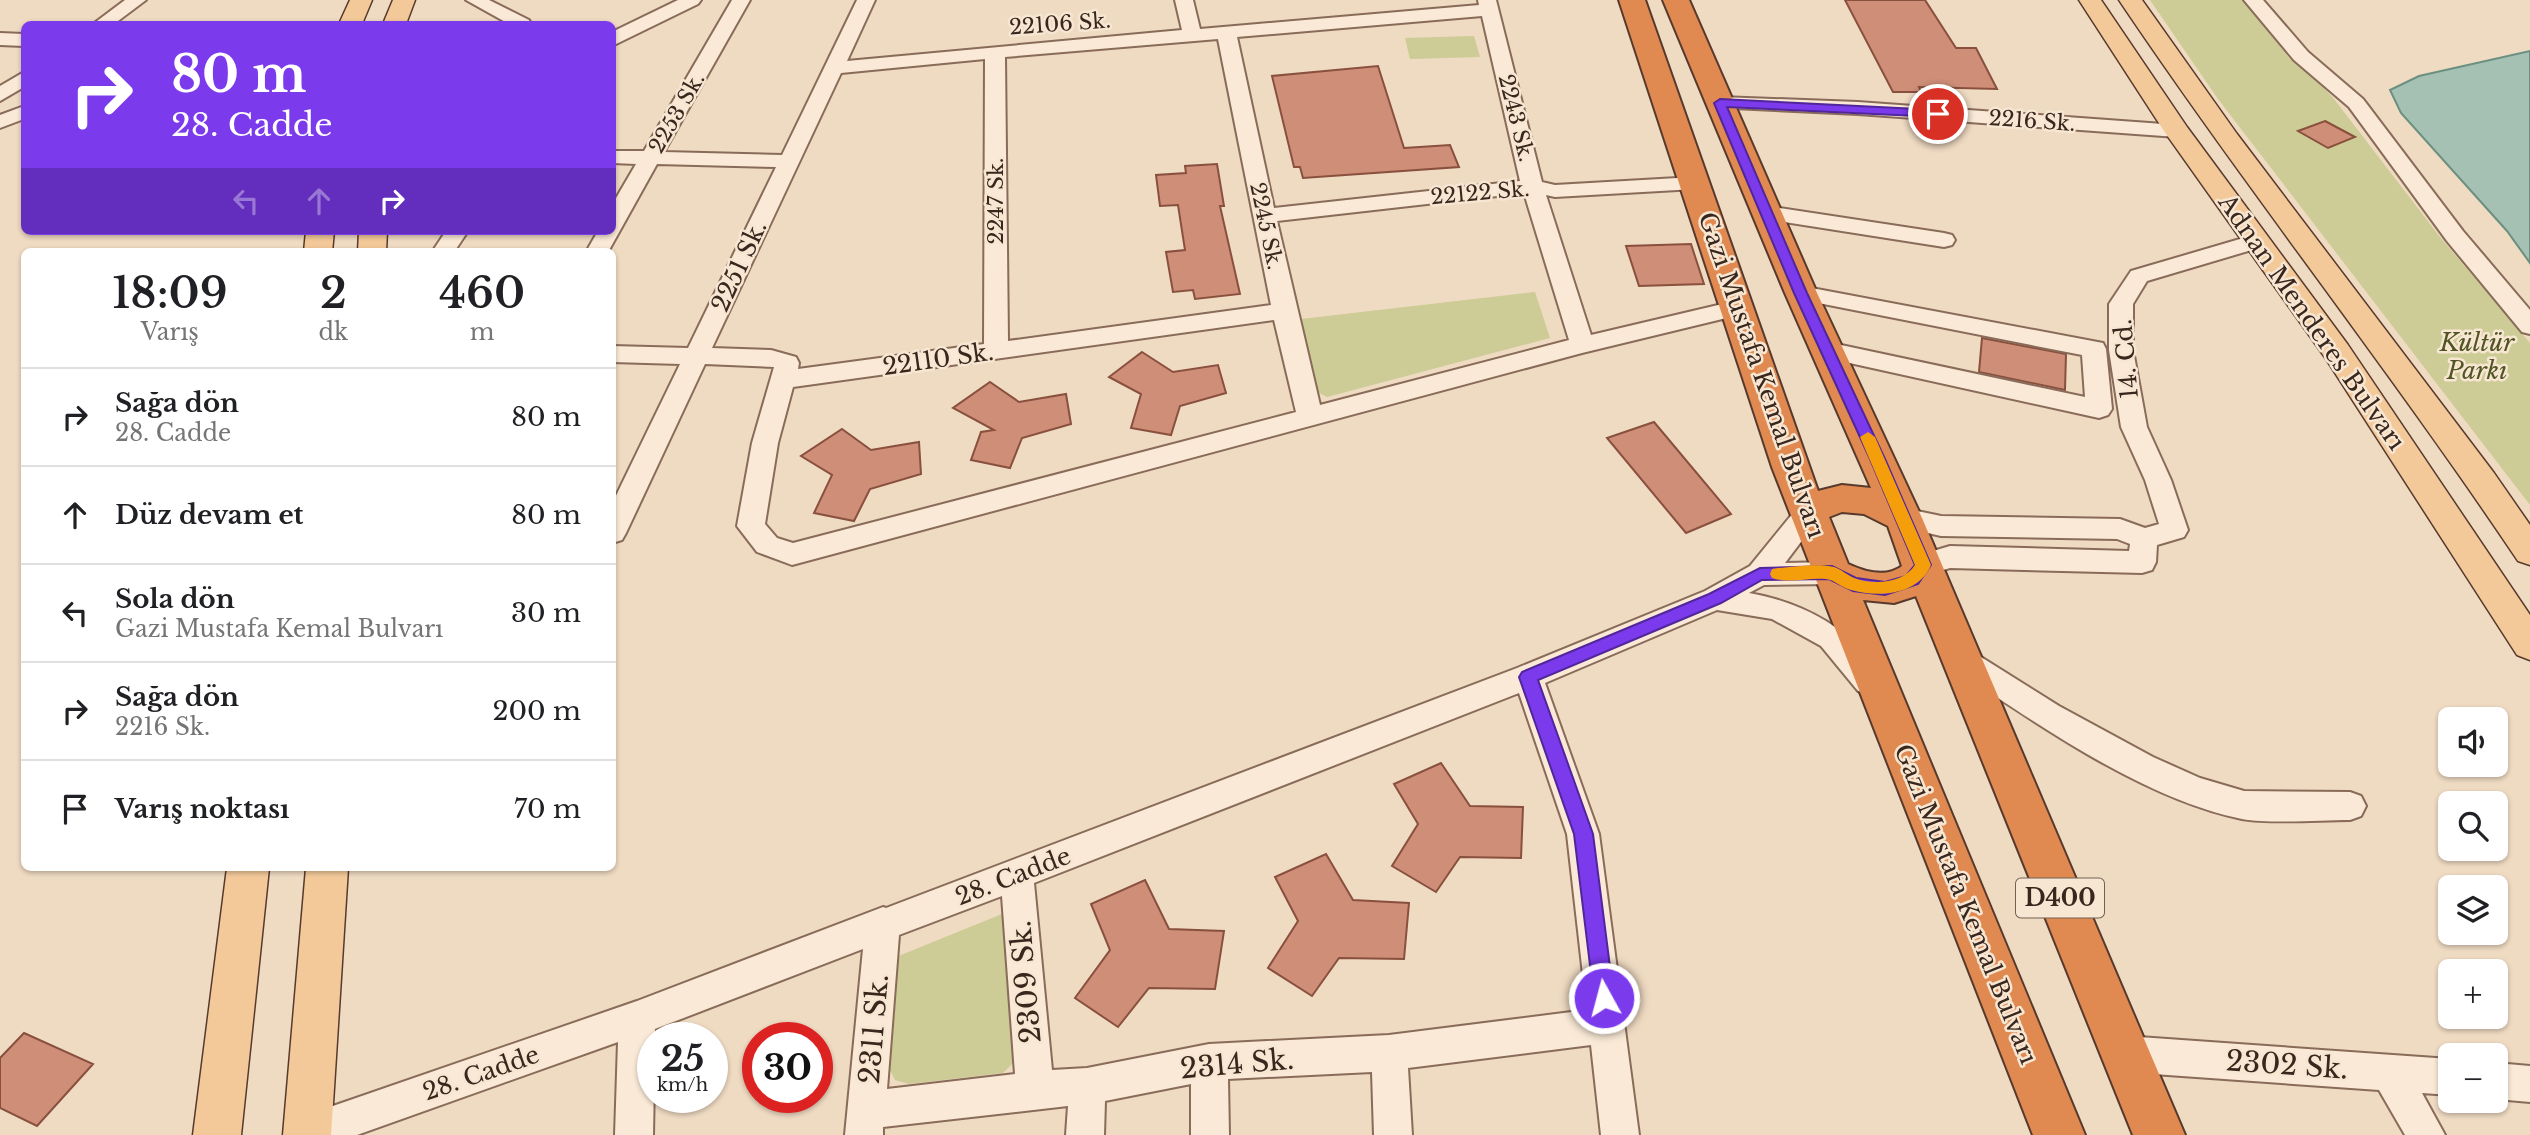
<!DOCTYPE html>
<html lang="tr">
<meta charset="utf-8">
<style>
:root{--surface:#fff;--page:#f2f2f2;--text:#202124;--muted:#757577;--line:#e0e0e0}
body{margin:0;font-family:"Libre Baskerville",serif;background:var(--page);color:var(--text);height:100vh;display:flex;flex-direction:column;font-size:26px;white-space:nowrap}
*{box-sizing:border-box;margin:0}
p{font-size:23px;color:var(--muted)}
.icon{flex:none;width:38px;height:38px;fill:none;stroke:currentColor;stroke-width:2;stroke-linecap:round;stroke-linejoin:round}
.map{position:relative;flex:1;overflow:hidden}
.side{position:absolute;left:21px;top:248px;width:595px;height:623px;display:flex;flex-direction:column;background:var(--surface);border-radius:10px;box-shadow:0 2px 5px #0004}
.side>*{flex:none}
.banner{position:absolute;left:21px;top:21px;width:595px;height:214px;border-radius:10px;box-shadow:0 2px 5px #0004;background:#7c3aed;color:#fff;overflow:hidden}
.buttons{position:absolute;left:2438px;top:707px;display:grid;gap:14px}
.buttons a{display:grid;place-items:center;width:70px;height:70px;border-radius:10px;background:var(--surface);box-shadow:0 2px 5px #0004;font-size:35px}
.speed{position:absolute;left:637px;top:1022px;display:flex;gap:14px;font-size:35px;font-weight:700;text-align:center}
.speed>*{display:grid;place-content:center;width:91px;height:91px;border-radius:50%;background:var(--surface);box-shadow:0 2px 5px #0004;line-height:1}
.speed small{font-size:18px;font-weight:400}
.speed .limit{border:10px solid #d22;background:#fff;color:#111}
.pin{position:absolute;display:grid;place-items:center;width:60px;height:60px;color:#fff;margin:-30px;border:4px solid #fff;border-radius:50%;box-shadow:0 2px 7px #0007}
.me{position:absolute;width:77px;margin:-38px;rotate:353deg;stroke-linejoin:round;filter:drop-shadow(0 0 5px #0008)}
.turn{display:flex;align-items:center;gap:24px;height:147px;padding:0 35px;font-size:32px}
.turn .icon{width:91px;height:91px;stroke-width:2.5}
.turn b{display:block;font-size:49px;line-height:60px}
.lanes{display:flex;align-items:center;height:66px;padding:0 35px;background:#0003;justify-content:center;gap:35px;direction:ltr}
.lanes .off{opacity:.35}
.eta{display:flex;justify-content:space-evenly;align-items:center;height:119px;text-align:center}
.eta b{font-size:42px;font-weight:600;line-height:49px}
ul{padding:0;list-style:none}
li{display:flex;align-items:center;gap:21px;height:98px;padding:0 35px;border-top:2px solid var(--line)}
li div{flex:1}
li b{display:block;font-size:26px}
li em{font-style:normal}
.map>svg:first-child{display:block}
.green{fill:#cdcb96}
.water{fill:#a5c1b4;stroke:#6b9081;stroke-width:2}
.building{fill:#ce8e78;stroke:#89503e;stroke-width:2}
.lines{fill:none;stroke-linecap:round;stroke-linejoin:round}
.minor-casing{stroke:#896b59;stroke-width:4}
.major-casing{stroke:#573a2d;stroke-width:3}
.highway-casing{stroke:#573a2d;stroke-width:4}
.minor{fill:#f9e9d6;fill-rule:evenodd}
.major{fill:#f3c999;fill-rule:evenodd}
.highway{fill:#e08a51;fill-rule:evenodd}
.route{fill:#7c3aed;stroke:#51269a;stroke-width:2}
.slow{fill:#f59e0b}
.labels{text-anchor:middle;dominant-baseline:central;stroke-width:5;stroke-linejoin:round;paint-order:stroke}
.far-street-label{font-size:21px;fill:#39261d;stroke:#f6e6d2}
.shield{fill:#f6e6d2;stroke:#726053;stroke-width:2}
.shield-label{font-size:23px;font-weight:bold;fill:#39261d}
.street-label{font-size:24px;fill:#39261d;stroke:#f6e6d2}
.park-label{font-size:24px;font-style:italic;fill:#515524;stroke:#f6e6d2}
.near-street-label{font-size:28px;fill:#39261d;stroke:#f6e6d2}
</style>
<div class="map">
<svg width="2530" height="1135" viewBox="0 0 2530 1135">
<rect width="100%" height="100%" fill="#efdac2"/>
<path class="green" d="M2150 0H2243L2289 58 2315 78 2334 99 2440 237 2530 343V505L2218 99Z
M1474 36 1480 57 1410 59 1405 38Z
M1535 292 1550 338 1327 397 1316 391 1301 319Z
M1002 914 1008 922 1016 1053 1013 1063 1003 1073 909 1084 895 1080 887 1064 896 957Z"/>
<path class="water" d="M2530 51V263L2507 231 2401 113 2390 90 2419 76Z"/>
<path class="building" d="M1845 0H1925L1956 48H1976L1997 89 1919 87 1921 92H1893Z
M1378 66 1404 148 1450 145 1459 167 1303 178 1300 167H1294L1272 76Z
M2325 121 2355 137 2328 148 2298 131Z
M1217 164 1224 206H1220L1240 294 1195 299 1193 290 1173 292 1166 252 1185 250 1178 205 1160 206 1156 175 1186 173 1185 166Z
M1691 244 1704 284 1639 286 1626 246Z
M1982 338 2066 354 2065 390 1979 372Z
M1142 352 1173 372 1218 365 1226 393 1180 406 1171 435 1131 428 1141 394 1109 377Z
M990 382 1019 402 1066 394 1071 424 1022 438 1010 468 971 460 981 432 994 430 953 408Z
M1654 422 1731 514 1686 533 1607 438Z
M842 429 871 450 919 442 921 474 870 489 854 521 814 513 832 475 801 456Z
M1441 763 1470 806 1523 807 1521 858 1460 857 1436 892 1392 866 1418 824 1394 784Z
M1326 854 1353 900 1409 903 1404 959 1339 958 1312 996 1268 968 1298 921 1275 877Z
M1145 880 1169 929 1224 931 1215 989 1149 988 1118 1027 1075 998 1110 950 1091 904Z
M24 1033 93 1064 37 1126 0 1108V1058Z"/>
<g class="lines">
<g class="minor-casing">
<path id="minor" d="M125 0H146L114 24H93Z
M466 0H489L529 20 531 24H509Z
M678 0H701L698 4 612 46V32Z
M732 0H750L664 152 782 155 857 0H875L847 61 1182 30 1175 0H1193L1200 29 1479 5 1478 0H1496L1542 182 1555 185 1695 177 1703 178 1706 183 1703 188 1695 189 1555 197 1546 195 1591 335 1735 301 1743 304 1747 309 1743 314 1582 353 792 565 757 552 737 526 752 443 774 367 705 364 626 533 622 540 612 543V504L680 364 612 362V346L688 348 776 167 657 164 608 252H586L598 231H612V205L636 164 612 163V151H644ZM1482 16 1520 181 1274 208 1237 37ZM1218 39 1271 305 1008 341 1005 57ZM985 59 984 344 798 369 799 363 796 357 771 350 712 348 841 73ZM1524 193 1569 340 1320 405 1277 221ZM1274 320 1296 412 793 543 777 538 765 524 778 443 793 387Z
M2244 0H2263L2308 52 2363 99 2463 231 2530 310V334L2522 332 2447 241 2349 107 2294 60Z
M0 33 24 34V46L0 45Z
M24 72V87L0 101V86Z
M1720 97 1858 102 2177 125 2184 127 2187 131 2184 135 2177 137 1858 114 1713 107 1710 103 1713 99Z
M24 106V119L0 128V115Z
M1767 206 1944 233 1952 235 1955 240 1952 245 1944 247 1759 218 1756 213 1759 208Z
M446 231H468L454 252H432Z
M2257 234 2265 236 2268 241 2265 246 2147 281 2133 304V350L2147 427 2171 480 2188 530 2184 537 2157 545 2156 562 2152 570 2142 573 1950 568 1923 576 1913 573 1909 565 1913 557 1950 546 2129 551 2130 544 2117 539 1941 536 1893 525 1889 518 1893 511 1903 508 1941 516 2120 519 2145 528 2159 524 2145 480 2121 427 2109 350V304L2131 271Z
M1801 286 2103 343 2106 349 2112 409 2108 415 2099 418 1818 356 1815 350 1818 344 1827 342 2085 397 2082 355 1793 298 1789 293 1793 288Z
M1808 504 1818 507 1822 514 1785 563 1832 562 1842 565 1846 573 1842 581 1832 584 1764 585 1749 593C1803 602 1858 631 1884 682L1880 691 1869 694 1858 691 1821 646 1772 619 1717 610 1545 683 1599 834 1639 1135H1601L1591 1045 1408 1068 1412 1135H1374L1372 1072 1228 1079 1229 1135H1191V1084L1105 1101 1104 1135H1066L1068 1106 883 1127V1135H845L863 949 655 1029 653 1135H615L618 1042 357 1135H285L291 1122 304 1116 637 1001 883 907 886 908 1517 668 1705 591 1750 566 1798 507ZM1519 693 1567 834 1587 1010 1389 1035 1209 1044 1087 1068 1052 1070 1034 883ZM1002 896 1015 1074 887 1089 899 935Z
M1963 648 1973 652 2059 706 2153 757 2200 778 2244 791 2350 792 2361 796 2366 806 2361 816 2350 820C2320 820 2270 824 2242 819 2143 799 2036 723 1953 668L1948 660 1953 652Z
M2125 1036 2450 1059V1095L2422 1093 2445 1135H2405L2379 1090 2125 1072 2112 1067 2107 1054 2112 1041Z
M2496 1063 2530 1066V1102L2496 1099Z"/>
</g>
<g class="major-casing">
<path id="major" d="M350 0H372L362 24H339Z
M393 0H415L406 24H383Z
M2079 0H2101L2187 127 2348 345 2530 615V660L2517 655 2326 359 2164 131Z
M2119 0H2142L2237 134 2494 473 2530 525V565L2518 561C2390 370 2247 190 2119 0Z
M306 231H334L332 252H304Z
M359 231H387L386 252H358Z
M227 868H269L241 1135H193Z
M306 868H348L331 1135H283Z"/>
</g>
<g class="highway-casing">
<path id="highway" d="M1619 0H1645L1818 491 1842 485 1871 488 1785 293 1663 0H1689L1817 293 1922 518 2185 1135H2133L1916 596 1894 603 1863 600 2085 1135H2033L1772 467ZM1842 512 1864 514 1888 526 1902 566C1886 578 1865 572 1848 564L1829 517Z"/>
</g>
<use href="#minor" class="minor"/>
<use href="#major" class="major"/>
<use href="#highway" class="highway"/>
</g>
<path class="route" d="M1720 99 1938 110 1944 114 1938 117 1727 107 1807 293 1885 459 1931 565 1918 584 1885 595 1853 591 1829 579 1762 580 1721 603 1538 680 1593 834 1614 998 1611 1004 1604 1007 1597 1004 1594 998 1574 834 1519 677 1522 672 1709 594 1760 568 1832 566 1856 578 1885 582 1906 576 1915 565 1870 459 1794 293 1714 103Z"/>
<path class="slow" d="M1868 432 1875 437 1931 565C1919 595 1878 598 1851 590 1842 588 1835 580 1826 579 1809 577 1789 584 1772 578L1770 574 1772 569 1778 568C1795 567 1818 563 1834 567 1841 569 1847 575 1854 578 1873 585 1903 584 1915 565L1860 437Z"/>
<g class="labels">
<g class="far-street-label">
<text transform="translate(1060 24) rotate(-4)">22106 Sk.</text>
<text transform="translate(677 113) rotate(-60)">2253 Sk.</text>
<text transform="translate(1516 118) rotate(76)">2243 Sk.</text>
<text transform="translate(2032 121) rotate(4)">2216 Sk.</text>
<text transform="translate(1480 193) rotate(-5)">22122 Sk.</text>
<text transform="translate(996 201) rotate(-90)">2247 Sk.</text>
<text transform="translate(1266 226) rotate(78)">2245 Sk.</text>
</g>
<rect class="shield" x="2016" y="878.5" width="88" height="39" rx="5"/>
<g class="shield-label">
<text x="2060" y="898">D400</text>
</g>
<g class="street-label">
<text transform="translate(739 266) rotate(-65)">2251 Sk.</text>
<text transform="translate(2312 322) rotate(55)">Adnan Menderes Bulvarı</text>
<text transform="translate(938 359) rotate(-8)">22110 Sk.</text>
<text transform="translate(2126 359) rotate(-95)">14. Cd.</text>
<text transform="translate(1762 375) rotate(71)">Gazi Mustafa Kemal Bulvarı</text>
<text transform="translate(1013 876) rotate(-21)">28. Cadde</text>
<text transform="translate(1966 904) rotate(68)">Gazi Mustafa Kemal Bulvarı</text>
<text transform="translate(481 1073) rotate(-19)">28. Cadde</text>
</g>
<g class="park-label">
<text x="2477" y="342">Kültür<tspan x="2477" dy="28">Parkı</tspan></text>
</g>
<g class="near-street-label">
<text transform="translate(1026 982) rotate(-95)">2309 Sk.</text>
<text transform="translate(874 1029) rotate(-85)">2311 Sk.</text>
<text transform="translate(1237 1064) rotate(-5)">2314 Sk.</text>
<text transform="translate(2287 1065) rotate(4)">2302 Sk.</text>
</g>
</g>
</svg>
<div class="buttons">
<a><svg class="icon" aria-label="sound" viewBox="0 0 24 24"><path d="M4 9h4l5-4v14l-5-4H4zM17 9q2 3 0 6"/></svg></a>
<a><svg class="icon" aria-label="search" viewBox="0 0 24 24"><circle cx="10" cy="10" r="6"/><path d="M15 15l6 6"/></svg></a>
<a><svg class="icon" aria-label="layers" viewBox="0 0 24 24"><path d="M12 4l9 5-9 5-9-5zM3 14l9 5 9-5"/></svg></a>
<a>+</a>
<a>−</a>
</div>
<div class="speed"><div>25<small>km/h</small></div><div class="limit">30</div></div>
<div class="pin" style="left:1938px;top:114px;background:#d93025"><svg class="icon" aria-label="arrive" viewBox="0 0 24 24"><path d="M6 21V4h12l-3 4 3 4H6"/></svg></div>
<svg class="me" style="left:1604px;top:998px" viewBox="-20 -20 40 40"><circle r="17" fill="#7c3aed" stroke="#fff" stroke-width="3"/><path d="M0-11L8 9 0 5-8 9z" fill="#fff"/></svg>
<div class="banner">
<div class="turn"><svg class="icon" aria-label="right" viewBox="0 0 24 24"><path d="M7 20v-9h11M14 6l5 5-5 5"/></svg><div><b>80 m</b>28. Cadde</div></div>
<div class="lanes"><svg class="icon off" aria-label="left" viewBox="0 0 24 24"><path d="M17 20v-9H6M10 6l-5 5 5 5"/></svg><svg class="icon off" aria-label="ahead" viewBox="0 0 24 24"><path d="M12 20V5M6 11l6-6 6 6"/></svg><svg class="icon" aria-label="right" viewBox="0 0 24 24"><path d="M7 20v-9h11M14 6l5 5-5 5"/></svg></div>
</div>
<section class="side">
<div class="eta">
<div><b>18:09</b><p>Varış</p></div>
<div><b>2</b><p>dk</p></div>
<div><b>460</b><p>m</p></div>
</div>
<ul>
<li><svg class="icon" aria-label="right" viewBox="0 0 24 24"><path d="M7 20v-9h11M14 6l5 5-5 5"/></svg><div><b>Sağa dön</b><p>28. Cadde</p></div><em>80 m</em></li>
<li><svg class="icon" aria-label="ahead" viewBox="0 0 24 24"><path d="M12 20V5M6 11l6-6 6 6"/></svg><div><b>Düz devam et</b></div><em>80 m</em></li>
<li><svg class="icon" aria-label="left" viewBox="0 0 24 24"><path d="M17 20v-9H6M10 6l-5 5 5 5"/></svg><div><b>Sola dön</b><p>Gazi Mustafa Kemal Bulvarı</p></div><em>30 m</em></li>
<li><svg class="icon" aria-label="right" viewBox="0 0 24 24"><path d="M7 20v-9h11M14 6l5 5-5 5"/></svg><div><b>Sağa dön</b><p>2216 Sk.</p></div><em>200 m</em></li>
<li><svg class="icon" aria-label="arrive" viewBox="0 0 24 24"><path d="M6 21V4h12l-3 4 3 4H6"/></svg><div><b>Varış noktası</b></div><em>70 m</em></li>
</ul>
</section>
</div>
